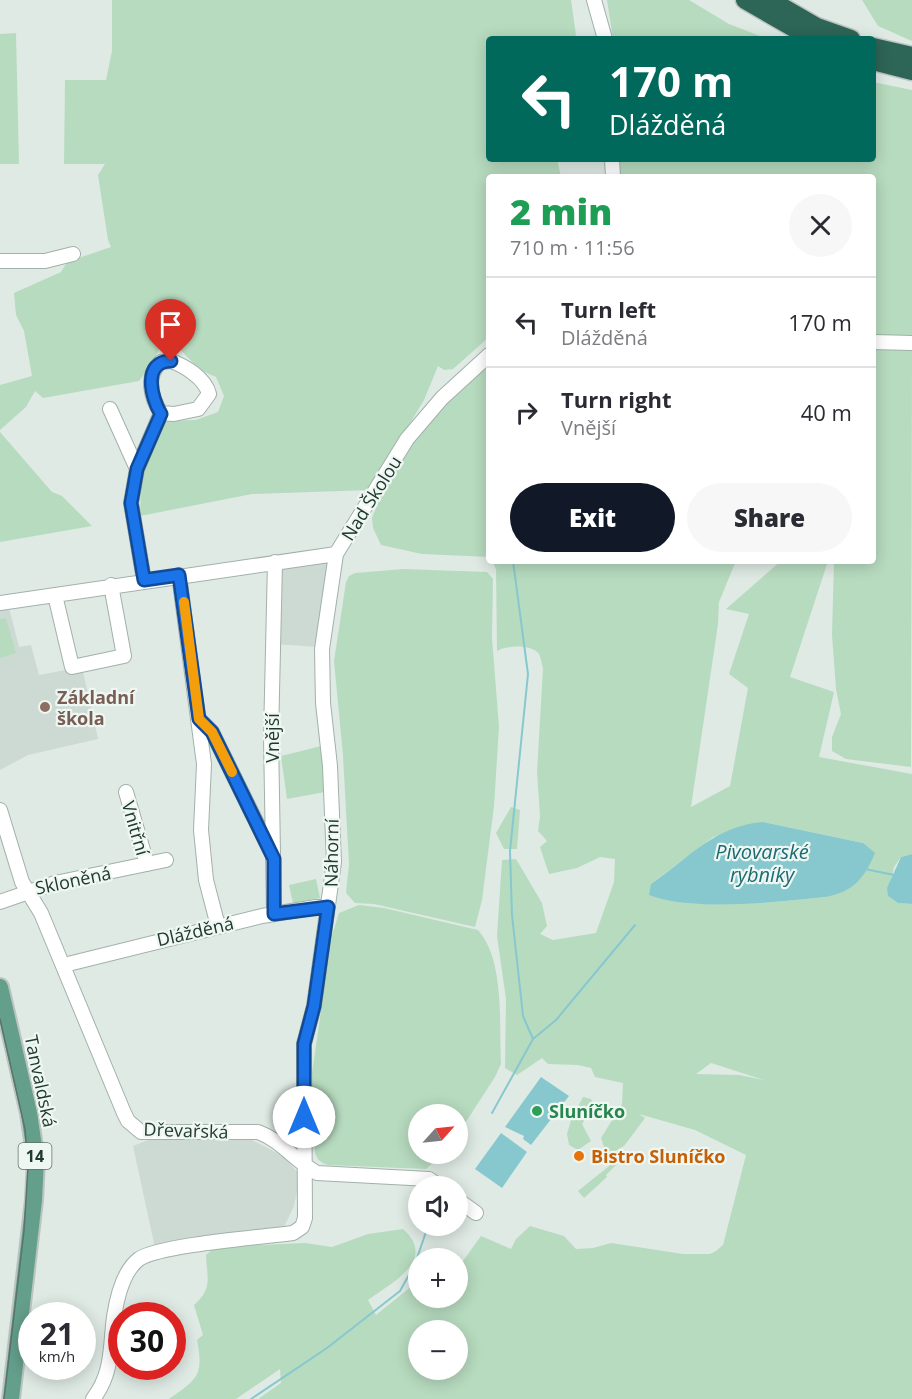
<!DOCTYPE html>
<meta charset="utf-8">
<style>
:root{--surface:#fff;--page:#f7f7f7;--text:#2b2b33;--muted:#7c7c81;--line:#e1e1e2;--accent:#111827}
body{margin:0;font-family:"Open Sans",sans-serif;background:var(--page);color:var(--text);height:100vh;display:flex;flex-direction:column;font-size:22px;white-space:nowrap}
*{box-sizing:border-box;margin:0}
p{font-size:20px;color:var(--muted)}
.icon{flex:none;width:33px;height:33px;fill:none;stroke:currentColor;stroke-width:2;stroke-linecap:round;stroke-linejoin:round}
.map{position:relative;flex:1;overflow:hidden}
.sheet{position:absolute;left:486px;top:174px;width:390px;height:390px;display:flex;flex-direction:column;background:var(--surface);border-radius:6px;box-shadow:0 3px 15px #0003}
.sheet>*{flex:none}
.banner{position:absolute;left:486px;top:36px;width:390px;height:126px;border-radius:6px;box-shadow:0 3px 15px #0003;background:#00695c;color:#fff;overflow:hidden}
.needle{width:39px;rotate:63deg}
.tools{position:absolute;left:408px;top:1104px;display:grid;gap:12px}
.tools a{display:grid;place-items:center;width:60px;height:60px;border-radius:50%;background:var(--surface);box-shadow:0 3px 15px #0003;font-size:30px}
.speed{position:absolute;left:18px;top:1302px;display:flex;gap:12px;font-size:30px;font-weight:700;text-align:center}
.speed>*{display:grid;place-content:center;width:78px;height:78px;border-radius:50%;background:var(--surface);box-shadow:0 3px 15px #0003;line-height:1}
.speed small{font-size:15px;font-weight:400}
.speed .limit{border:9px solid #d22;background:#fff;color:#111}
.pin{position:absolute;display:grid;place-items:center;width:51px;height:51px;color:#fff;margin:-62px -26px;border-radius:50% 50% 50% 0;rotate:-45deg;box-shadow:0 0 6px #0007}
.pin .icon{rotate:45deg}
.me{position:absolute;width:66px;margin:-33px;rotate:0deg;stroke-linejoin:round;filter:drop-shadow(0 0 4px #0008)}
.turn{display:flex;align-items:center;gap:21px;height:126px;padding:0 24px;font-size:27px}
.turn .icon{width:78px;height:78px;stroke-width:2.5}
.turn b{display:block;font-size:42px;line-height:51px}
.round{display:grid;place-items:center;flex:none;width:63px;height:63px;border-radius:32px;background:var(--page)}
.summary{display:flex;align-items:center;justify-content:space-between;height:102px;padding:0 24px}
h1{font-size:36px;font-weight:800;line-height:45px;color:#1e9e55}
.action{display:flex;gap:12px;margin-top:auto;padding:12px 24px}
.action a{flex:1;height:69px;border-radius:36px;background:var(--accent);color:#fff;font-size:24px;font-weight:800;line-height:69px;text-align:center}
.action a+a{background:var(--page);color:var(--text)}
ul{padding:0;list-style:none}
li{display:flex;align-items:center;gap:18px;height:90px;padding:0 24px;border-top:2px solid var(--line)}
li div{flex:1}
li b{display:block;font-size:22px}
li em{font-style:normal}
.map>svg:first-child{display:block}
.built{fill:#cdd9d3}
.green{fill:#b7dbbf;fill-rule:evenodd}
.water{fill:#87c8cf}
.lines{fill:none;stroke-linecap:round;stroke-linejoin:round}
.stream{stroke:#87c8cf;stroke-width:2}
.minor-casing{stroke:#a2b1ab;stroke-width:16}
.major-casing{stroke:#bcc4c1;stroke-width:20}
.highway-casing{stroke:#bcc4c1;stroke-width:21}
.minor{stroke:#fff;stroke-width:14}
.major{stroke:#649f8c;stroke-width:16}
.highway{stroke:#2d6556;stroke-width:18}
.tram{stroke:#5a756c;stroke-width:1.5}
.route-casing{stroke:#114b97;stroke-width:15}
.route{stroke:#1a73e8;stroke-width:10}
.slow{stroke:#f59e0b;stroke-width:10}
.education-dot{fill:#8d6e63;stroke:#eff7f2;stroke-width:2}
.leisure-dot{fill:#2e9e5b;stroke:#eff7f2;stroke-width:2}
.food-dot{fill:#e8710a;stroke:#eff7f2;stroke-width:2}
.labels{text-anchor:middle;dominant-baseline:central;stroke-width:4.5;stroke-linejoin:round;paint-order:stroke}
.shield{fill:#eff7f2;stroke:#5e726b;stroke-width:1.5}
.shield-label{font-size:16px;font-weight:bold;fill:#203931}
.street-label{font-size:18px;fill:#203931;stroke:#eff7f2}
.education-label{font-size:18px;font-weight:bold;fill:#785e54;stroke:#eff7f2;text-anchor:start}
.leisure-label{font-size:18px;font-weight:bold;fill:#27864d;stroke:#eff7f2;text-anchor:start}
.food-label{font-size:18px;font-weight:bold;fill:#c56008;stroke:#eff7f2;text-anchor:start}
.water-label{font-size:20px;font-style:italic;fill:#1c6a73;stroke:#eff7f2}
</style>
<div class="map">
<svg width="912" height="1399" viewBox="0 0 912 1399">
<rect width="100%" height="100%" fill="#dfeae4"/>
<path class="built" d="M329 562 318 647 276 644 278 565Z
M9 608 19 647 31 645 39 675 82 667 98 739 28 755 0 770V610Z
M246 1137 283 1156 300 1175 294 1206 284 1227 267 1234 155 1248 133 1146 153 1138Z"/>
<path class="green" d="M112 0H571L576 35 572 39H489V159H557L561 177H489V337L453 369 444 370 438 366 424 400 370 490 252 494 140 516 141 480 162 421 196 420 218 412 224 396 216 377 200 370 165 334 154 361 139 381 43 398 35 391 26 407 0 430V385L32 376 24 331 16 315 14 293 61 272 67 262 111 247 108 240 98 175 105 164H64L65 80H106L112 51Z
M607 0H689L729 24 768 39H613Z
M862 0H912V41L878 26Z
M16 33 19 164H0V34Z
M873 82 912 90V339L873 338V177H618L619 159H873Z
M873 349 912 350 911 767 846 759 832 751V737L841 714 836 689 832 635 834 561H873Z
M489 365V557L422 554 381 545 373 528 372 518C397 454 436 408 489 365Z
M0 432 52 492 62 496 92 526 0 542Z
M492 561H736L719 602 718 624 691 807 730 786 748 688 729 674 749 614 726 609 781 561H828L790 677 834 692 819 757 912 774V854L901 857 894 867 888 896 898 903 912 904V1399H258L281 1383 280 1369 236 1399H169C197 1379 204 1376 197 1340L203 1335 194 1305C213 1288 207 1279 206 1255L215 1247 305 1243 332 1247 368 1234 403 1229C438 1260 391 1283 368 1300L376 1315 418 1281V1298H458V1268L481 1236 511 1249 516 1239 530 1226 564 1236 576 1249 593 1248 611 1243 683 1254H710L716 1251 723 1245 746 1155 695 1130 639 1114 645 1118 624 1146 607 1156 601 1138 622 1104 623 1083 595 1077 591 1068 578 1065 548 1064 542 1058 517 1075 505 1068 506 999 497 936 502 860 516 859 542 903 547 926 540 934 553 940 596 933 614 882 615 859 600 857 577 868 549 874 540 847 547 841 538 831 540 816 537 772 543 669C542 665 541 658 539 654 532 644 506 645 497 651L496 569ZM763 822 863 843 825 897C775 902 699 911 652 896L651 884 713 837ZM711 1063 764 1080 739 1075 696 1074ZM418 1330H458V1370H418Z
M404 569 487 572 493 579 492 638 499 727 494 806 482 900 475 927 374 904 355 903 346 893 349 864 343 756 334 661 346 582 349 576 355 573Z
M6 618 16 653 0 658V619Z
M321 746 325 792 287 799 281 756Z
M511 807 520 810 517 849H504L496 833Z
M316 879 320 898 293 903 289 885Z
M359 905 384 908 478 930C505 960 499 1025 501 1064L495 1077 458 1134V1114H418V1154H442L426 1169 328 1165C308 1159 316 1141 317 1127 318 1116 317 1104 316 1092L312 1089 311 1080 332 935 339 913Z
M583 1097 591 1099 594 1104 582 1124 591 1141 578 1150 569 1145 567 1134 571 1120Z
M619 1158 621 1160 606 1175 607 1177 584 1198 578 1191Z"/>
<path class="water" d="M763 822 863 843 875 853C864 879 853 892 825 897 777 902 693 912 649 895L651 884C689 858 714 826 763 822Z
M912 854V904L898 903 888 896 887 888 901 857Z
M541 1077 569 1096 531 1145 523 1139 524 1136 505 1127Z
M501 1133 527 1152 502 1188 475 1169Z"/>
<g class="lines">
<path class="stream" d="M513 561 528 674 510 851 512 915 523 1016 533 1039
M865 869 894 875
M492 1113 533 1039 556 1020 635 925
M251 1399 327 1348 400 1291 415 1264 428 1226"/>
<g class="minor-casing">
<path id="minor" d="M594 0 605 39
M612 159 613 177
M0 261H45L73 254
M873 342 912 343
M171 361C185 366 205 378 209 394L198 409 174 414 161 413C151 398 145 375 161 362Z
M110 409 137 469 131 503 144 580
M137 469 161 413
M179 575 204 764 201 830 206 880 218 926
M55 595 72 667 124 656 111 585
M0 603 336 554
M199 719 212 732 272 854
M126 792 147 864
M0 810 22 882 41 913 124 1113 128 1121 141 1132H258C281 1140 296 1162 317 1173L429 1179 439 1186
M0 902 55 883 166 860
M274 913 271 736 275 562
M64 965 262 916 316 907H328
M458 1200 476 1213
M93 1399C113 1373 110 1347 114 1317 117 1297 123 1271 139 1259 159 1245 263 1237 293 1233L302 1227 305 1218 304 1044 314 1006 334 862 330 766 323 703 322 649 336 554 407 439 442 398 489 355"/>
</g>
<g class="major-casing">
<path id="major" d="M0 987 29 1113 36 1160 34 1200 11 1399"/>
</g>
<g class="highway-casing">
<path id="highway" d="M745 0 813 39
M770 0 817 27 851 39
M873 47 912 56
M873 61 912 71"/>
</g>
<use href="#minor" class="minor"/>
<use href="#major" class="major"/>
<use href="#highway" class="highway"/>
<path class="tram" d="M0 1019 25 1129 28 1167 24 1231 4 1399"/>
</g>
<g class="lines">
<g class="route-casing">
<path id="route" d="M171 361C142 361 151 398 161 414L137 469 131 503 144 580 179 575 199 719 212 732 274 859V914L328 907 314 1006 304 1044V1117"/>
</g>
<use href="#route" class="route"/>
<path class="slow" d="M184 602 199 719 212 732 232 772"/>
</g>
<circle class="education-dot" cx="45" cy="707" r="6"/>
<circle class="leisure-dot" cx="537" cy="1111" r="6"/>
<circle class="food-dot" cx="579" cy="1156" r="6"/>
<g class="labels">
<rect class="shield" x="18.5" y="1143" width="33" height="26" rx="4.5"/>
<g class="shield-label">
<text x="35" y="1156">14</text>
</g>
<g class="street-label">
<text transform="translate(371 498) rotate(-58)">Nad Školou</text>
<text transform="translate(272 738) rotate(-90)">Vnější</text>
<text transform="translate(136 828) rotate(74)">Vnitřní</text>
<text transform="translate(331 853) rotate(-89)">Náhorní</text>
<text transform="translate(73 880) rotate(-12)">Skloněná</text>
<text transform="translate(195 931) rotate(-13)">Dlážděná</text>
<text transform="translate(41 1081) rotate(78)">Tanvaldská</text>
<text transform="translate(186 1130) rotate(2)">Dřevařská</text>
</g>
<g class="education-label">
<text x="57" y="697">Základní<tspan x="57" dy="21">škola</tspan></text>
</g>
<g class="leisure-label">
<text x="549" y="1111">Sluníčko</text>
</g>
<g class="food-label">
<text x="591" y="1156">Bistro Sluníčko</text>
</g>
<g class="water-label">
<text x="762" y="851">Pivovarské<tspan x="762" dy="23">rybníky</tspan></text>
</g>
</g>
</svg>
<div class="tools">
<a><svg class="needle" viewBox="-14 -14 28 28"><path d="M0-13l5 13h-10z" fill="#e53935"/><path d="M0 13l5-13h-10z" fill="#7c7c81"/></svg></a>
<a><svg class="icon" aria-label="sound" viewBox="0 0 24 24"><path d="M4 9h4l5-4v14l-5-4H4zM17 9q2 3 0 6"/></svg></a>
<a>+</a>
<a>−</a>
</div>
<div class="speed"><div>21<small>km/h</small></div><div class="limit">30</div></div>
<div class="pin" style="left:171px;top:361px;background:#d93025"><svg class="icon" aria-label="arrive" viewBox="0 0 24 24"><path d="M6 21V4h12l-3 4 3 4H6"/></svg></div>
<svg class="me" style="left:304px;top:1117px" viewBox="-20 -20 40 40"><circle r="19" fill="#fff"/><path d="M0-13L10 11 0 6-10 11z" fill="#1a73e8"/></svg>
<div class="banner">
<div class="turn"><svg class="icon" aria-label="left" viewBox="0 0 24 24"><path d="M17 20v-9H6M10 6l-5 5 5 5"/></svg><div><b>170 m</b>Dlážděná</div></div>
</div>
<section class="sheet">
<div class="summary"><div><h1>2 min</h1><p>710 m · 11:56</p></div><a class="round"><svg class="icon" aria-label="close" viewBox="0 0 24 24"><path d="M6 6l12 12M18 6L6 18"/></svg></a></div>
<ul>
<li><svg class="icon" aria-label="left" viewBox="0 0 24 24"><path d="M17 20v-9H6M10 6l-5 5 5 5"/></svg><div><b>Turn left</b><p>Dlážděná</p></div><em>170 m</em></li>
<li><svg class="icon" aria-label="right" viewBox="0 0 24 24"><path d="M7 20v-9h11M14 6l5 5-5 5"/></svg><div><b>Turn right</b><p>Vnější</p></div><em>40 m</em></li>
</ul>
<div class="action"><a>Exit</a><a>Share</a></div>
</section>
</div>
